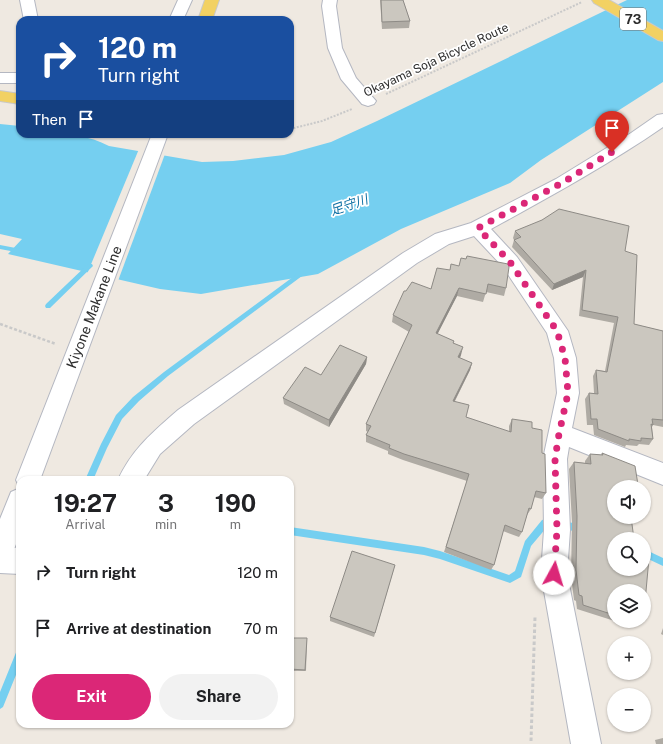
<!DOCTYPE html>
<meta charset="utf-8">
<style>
:root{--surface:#fff;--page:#f2f2f2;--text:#202124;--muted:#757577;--accent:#db2777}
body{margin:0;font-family:"Public Sans","Noto Sans JP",sans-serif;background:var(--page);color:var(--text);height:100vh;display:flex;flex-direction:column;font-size:15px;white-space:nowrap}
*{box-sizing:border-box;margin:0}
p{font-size:13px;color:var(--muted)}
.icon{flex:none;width:22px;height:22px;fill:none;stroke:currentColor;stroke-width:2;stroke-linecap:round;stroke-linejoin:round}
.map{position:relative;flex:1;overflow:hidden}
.details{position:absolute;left:16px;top:476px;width:278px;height:252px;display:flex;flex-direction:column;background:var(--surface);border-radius:12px;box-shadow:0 1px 3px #0004}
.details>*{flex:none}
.top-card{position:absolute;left:16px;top:16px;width:278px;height:122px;border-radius:12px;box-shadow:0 1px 3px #0004;background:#1a4fa0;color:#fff;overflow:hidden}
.tools{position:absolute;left:607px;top:480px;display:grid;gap:8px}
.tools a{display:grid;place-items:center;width:44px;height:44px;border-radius:50%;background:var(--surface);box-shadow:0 1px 3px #0004;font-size:20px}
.pin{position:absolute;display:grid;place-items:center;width:34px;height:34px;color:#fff;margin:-41px -17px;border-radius:50% 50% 50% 0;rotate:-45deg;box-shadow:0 0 4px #0007}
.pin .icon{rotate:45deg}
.me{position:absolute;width:44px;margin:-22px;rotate:6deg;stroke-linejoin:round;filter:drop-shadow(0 0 3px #0008)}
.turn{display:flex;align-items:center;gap:14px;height:84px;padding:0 16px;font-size:18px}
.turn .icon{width:52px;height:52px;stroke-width:2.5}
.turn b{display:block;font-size:28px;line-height:34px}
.then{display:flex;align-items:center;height:38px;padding:0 16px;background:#0003;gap:8px;font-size:15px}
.eta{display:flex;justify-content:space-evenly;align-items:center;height:68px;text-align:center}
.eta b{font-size:24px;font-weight:700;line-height:28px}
.button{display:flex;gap:8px;margin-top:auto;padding:8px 16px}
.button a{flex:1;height:46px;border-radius:24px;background:var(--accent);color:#fff;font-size:16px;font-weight:700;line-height:46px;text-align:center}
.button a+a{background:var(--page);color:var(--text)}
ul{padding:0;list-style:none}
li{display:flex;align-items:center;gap:12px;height:56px;padding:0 16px}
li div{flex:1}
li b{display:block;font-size:15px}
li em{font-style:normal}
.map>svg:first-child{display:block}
.water{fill:#75cff0}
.pier{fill:#efe9e1}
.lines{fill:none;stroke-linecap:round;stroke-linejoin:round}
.stream{fill:#75cff0;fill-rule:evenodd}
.minor-casing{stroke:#b4b7c1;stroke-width:2}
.secondary-casing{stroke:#b4b7c1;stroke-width:2}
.primary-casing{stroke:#c9c9c9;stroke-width:2}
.path-far2{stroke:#c9c9c9;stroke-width:2;stroke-dasharray:2 1.5;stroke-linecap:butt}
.path-far1{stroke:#c9c9c9;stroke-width:2.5;stroke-dasharray:3 2;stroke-linecap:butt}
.path{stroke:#c9c9c9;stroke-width:3;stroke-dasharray:3.5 2.5;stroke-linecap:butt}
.minor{fill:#fff;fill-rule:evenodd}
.secondary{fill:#fff;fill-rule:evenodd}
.primary{fill:#f2d163;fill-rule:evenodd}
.wall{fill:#afaba4}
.shaded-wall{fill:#8e8b86}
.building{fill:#cbc7bf;stroke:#8e8b86}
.route{stroke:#db2777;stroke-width:7;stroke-dasharray:0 12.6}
.labels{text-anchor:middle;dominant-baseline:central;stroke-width:3.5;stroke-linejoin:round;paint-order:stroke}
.far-street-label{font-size:12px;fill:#2e2e2e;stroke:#fff}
.shield{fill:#fff;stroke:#6d6d6d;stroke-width:1}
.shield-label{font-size:13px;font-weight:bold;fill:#2e2e2e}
.far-water-label{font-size:13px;font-style:italic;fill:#0d6fa3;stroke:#fff}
.street-label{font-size:14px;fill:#2e2e2e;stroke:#fff}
</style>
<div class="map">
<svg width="663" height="744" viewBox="0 0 663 744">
<rect width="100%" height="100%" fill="#efe9e1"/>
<path class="water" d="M627 0H663V82L541 160 510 183 401 229 318 274 201 294 160 289 8 254 22 239 0 234V124L20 126V134C51 134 81 131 109 146L202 162 233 161 284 155 331 142 377 121Z"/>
<path class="pier" d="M139 149 165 154 118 281 87 274Z"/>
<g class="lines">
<path class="stream" d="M0 245 21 249 24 251 21 253 0 249Z
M88 264H92L93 266 50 308H46L45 306 46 304Z
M301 271H303L306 273 168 376 139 401 122 419 107 448 93 480H85L101 444 116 415 133 397 164 372Z
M545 519 581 524 584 525 585 528 584 531 581 532 547 527 531 546 521 577 510 583 440 559 424 555 290 535V527L424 547 440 551 509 575 515 571 525 541 542 520Z
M644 549 663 558V566L644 557Z
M20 648V665L3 707 0 709V692L17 650Z"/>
<g class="minor-casing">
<path id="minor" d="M20 0H34L38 20H24Z
M178 0H192L183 20H169Z
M323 0H337L336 6 342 48 356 78 376 101 374 104 368 106 362 104 341 79 328 48 322 6Z
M0 73H20V83H0Z
M663 114V127C608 165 549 197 491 229L517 257 568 331 576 358 579 393 572 428 663 463V485L569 447 567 459 570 530 567 574 601 744H571L541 574 544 530 543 459 557 393 554 358 547 333 503 267 474 236 449 244 417 263 194 424 160 454 144 480H118C132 449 153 432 178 410L403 253 435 234 471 223 556 179 631 133 657 115Z
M0 547 20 548V574L0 573Z"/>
</g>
<g class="secondary-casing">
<path id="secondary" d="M152 134H168L40 480H20V488L16 480Z
M20 488V534L9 562 0 566V519L11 492Z"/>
</g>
<g class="primary-casing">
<path id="primary" d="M205 0H219L212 20H198Z
M592 0H609L663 31V41L658 40 594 3Z
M0 91 20 94V104L0 101Z"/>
</g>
<path class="path-far2" d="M386 94 582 2
M290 129 322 121 352 109
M181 134 228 137 260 134"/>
<path class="path-far1" d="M0 324 56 344"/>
<path class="path" d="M531 741 535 617"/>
<use href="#minor" class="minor"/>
<use href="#secondary" class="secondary"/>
<use href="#primary" class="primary"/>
</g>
<path class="wall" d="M380 0H403L410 21 409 28 382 29Z
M515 231 625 251 634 324 663 331V427L653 425 652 427 653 439 649 445 639 444 637 446 626 445 625 447 594 435 593 425H587L585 399 589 393H594L593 376 596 370 605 371 614 323 579 316 583 277 552 290 512 247 514 240 513 238Z
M437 268 506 288 504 296 486 292 483 302 457 296 437 334 454 341 453 343 461 355 460 358 472 363 470 370 455 401 466 417 509 432V426L512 419 532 428 542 453 546 493 542 499 534 497 531 509 527 515 522 532 519 537 503 531 494 565 491 570 444 552 467 481 403 460 388 454V451L366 442V435L368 432 366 431V424L409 332 392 322 393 315 406 291 431 289Z
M367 357 366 364 329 427 284 404 283 398 321 375Z
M602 453 638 485 636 487H614V517H631V518L614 591V621H629L624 624 577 609 576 601 574 600 571 575 572 522 569 469 574 462 585 463V461L590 454 601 455Z
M395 565 374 637 330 621V617Z
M663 628V635L661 634Z
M290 638 307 640 306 671H290Z
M663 738V744H656L655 740Z"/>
<path class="shaded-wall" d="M586 270 583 277 552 290 554 284Z
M459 288 457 296 434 341 436 333Z
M463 347 461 355 456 365 458 357Z
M367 357 366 364 329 427V420Z
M472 363 470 370 451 408 453 401Z"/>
<path class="building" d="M381 0H403L410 21 382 22Z
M559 209 629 226 625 251 637 255 634 324 663 331V420L652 419 653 425 651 424 653 439 641 438V441L629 439V441L598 429 597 419H591L589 393 598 394 596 370 607 372 618 317 582 310 586 270 554 284 514 240 521 237 515 231 542 220Z
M467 256 508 264 509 267 506 288 488 284 486 294 459 288 436 333 454 341 453 343 463 347 458 357 472 363 453 401 469 405 466 417 511 432 512 419 532 422V428L542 430V453L545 454V456L546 493 536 491 531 509 529 508 522 532 505 525 494 565 446 547 469 474 404 454 389 448 390 445 366 435 371 426 366 424 412 325 393 315 404 291H406L412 282 431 289 437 268 450 270 451 264 459 266 461 258 466 259Z
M340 345 367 357 329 420 283 398 305 367 321 375Z
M602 453 635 466 638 485 632 484V487H614V517H631L634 539H614V569H644V556L649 558 644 613V591H614V615L583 605 582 596 579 595 576 570 577 516 574 462 591 464 590 454 603 455Z
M352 551 395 565 375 633 330 617Z
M290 638H307L305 670 290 669Z"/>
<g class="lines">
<path class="route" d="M554 574 557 530 555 459 559 434 568 393 565 358 557 331 510 262 478 228 562 183 612 152"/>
</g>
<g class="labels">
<g class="far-street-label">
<text transform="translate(436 60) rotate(-25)">Okayama Soja Bicycle Route</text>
</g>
<rect class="shield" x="620" y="8" width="26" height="22" rx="3"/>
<g class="shield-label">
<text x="633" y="19">73</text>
</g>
<g class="far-water-label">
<text transform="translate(349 205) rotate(-19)">足守川</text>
</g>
<g class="street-label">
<text transform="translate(94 307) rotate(-69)">Kiyone Makane Line</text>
</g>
</g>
</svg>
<div class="tools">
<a><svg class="icon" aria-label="sound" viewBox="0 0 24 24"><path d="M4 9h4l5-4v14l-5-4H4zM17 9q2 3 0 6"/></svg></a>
<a><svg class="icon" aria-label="search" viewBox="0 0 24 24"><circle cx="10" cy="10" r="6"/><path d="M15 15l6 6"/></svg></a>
<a><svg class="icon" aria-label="layers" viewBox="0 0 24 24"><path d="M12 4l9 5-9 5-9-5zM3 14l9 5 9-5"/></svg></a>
<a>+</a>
<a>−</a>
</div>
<div class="pin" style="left:612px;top:152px;background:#d93025"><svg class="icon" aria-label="arrive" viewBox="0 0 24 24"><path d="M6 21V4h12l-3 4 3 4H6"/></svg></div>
<svg class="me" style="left:554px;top:574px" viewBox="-20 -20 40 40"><circle r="19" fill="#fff"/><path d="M0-13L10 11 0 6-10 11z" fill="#db2777"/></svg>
<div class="top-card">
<div class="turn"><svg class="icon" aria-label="right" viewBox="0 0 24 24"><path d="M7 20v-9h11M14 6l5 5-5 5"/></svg><div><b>120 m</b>Turn right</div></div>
<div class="then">Then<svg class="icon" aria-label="arrive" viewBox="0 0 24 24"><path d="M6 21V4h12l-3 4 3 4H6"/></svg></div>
</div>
<section class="details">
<div class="eta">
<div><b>19:27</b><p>Arrival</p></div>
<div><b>3</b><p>min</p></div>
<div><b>190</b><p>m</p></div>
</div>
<ul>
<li><svg class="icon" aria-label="right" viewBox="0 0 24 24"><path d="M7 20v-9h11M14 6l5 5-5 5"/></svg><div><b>Turn right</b></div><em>120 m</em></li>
<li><svg class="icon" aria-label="arrive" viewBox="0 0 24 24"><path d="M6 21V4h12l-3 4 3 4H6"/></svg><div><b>Arrive at destination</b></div><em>70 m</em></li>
</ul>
<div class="button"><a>Exit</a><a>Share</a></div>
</section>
</div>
